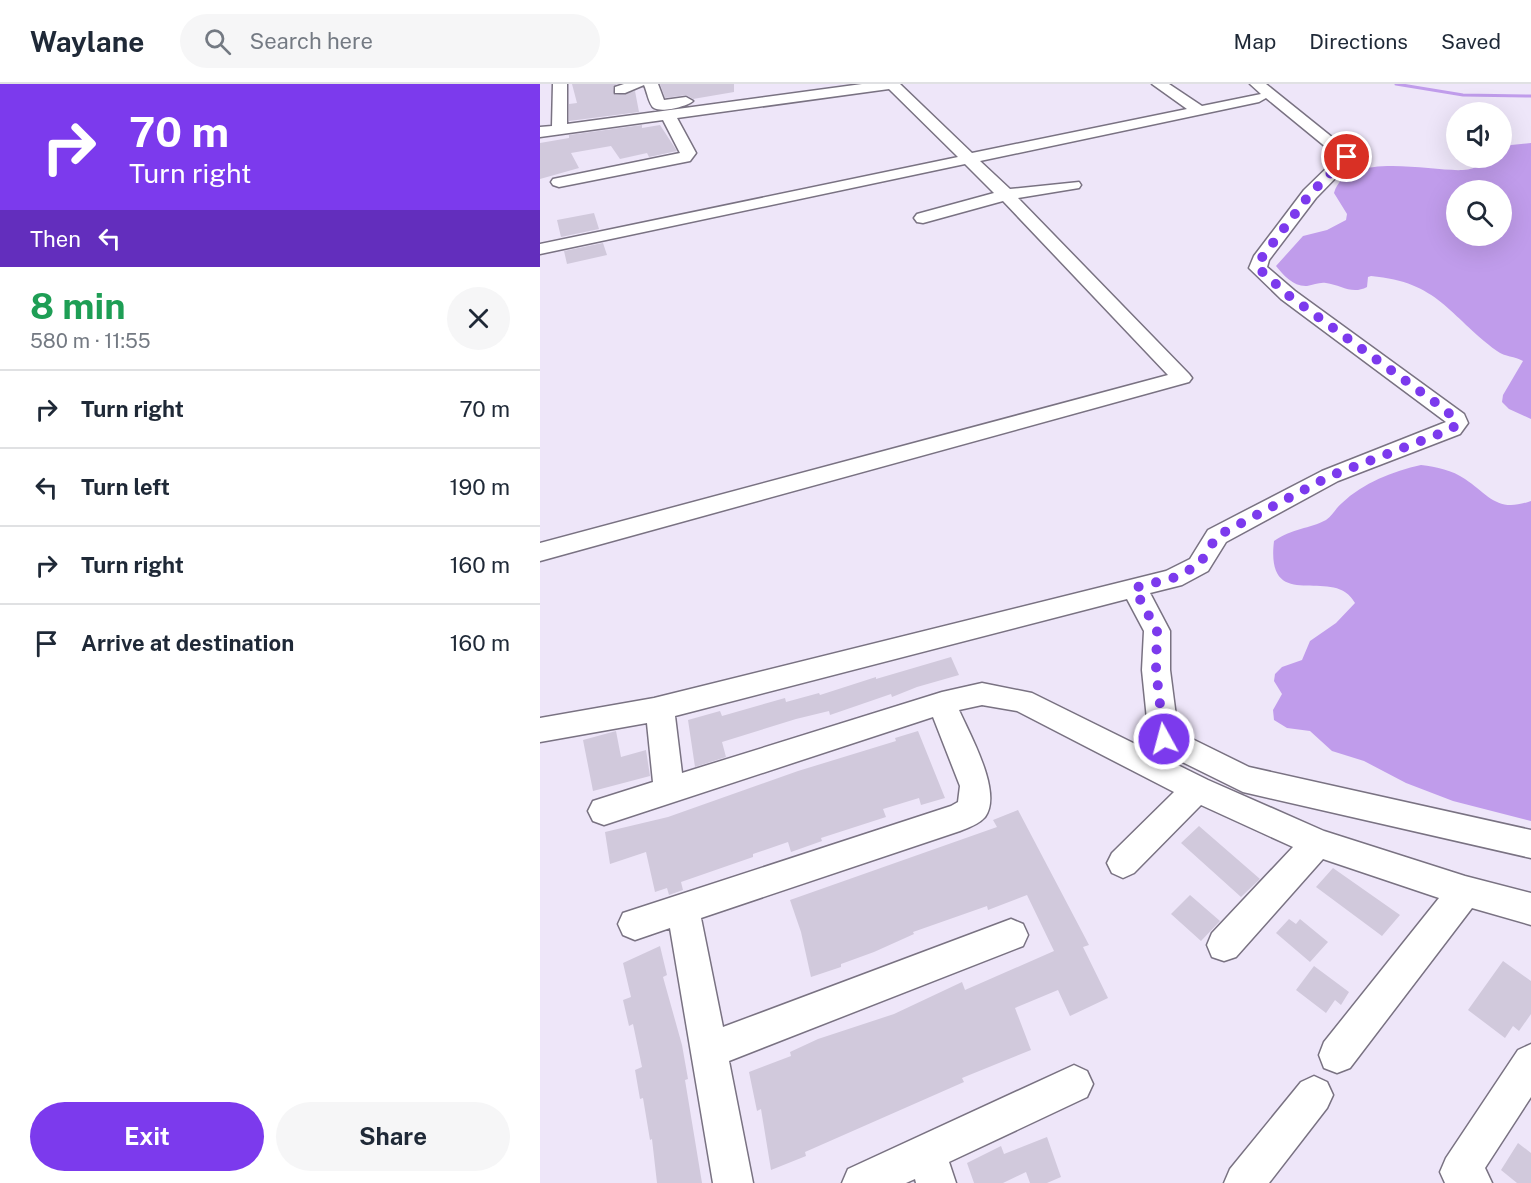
<!DOCTYPE html>
<meta charset="utf-8">
<style>
:root{--surface:#fff;--page:#f6f6f7;--text:#1f2937;--muted:#747a83;--line:#e0e1e3;--accent:#7c3aed}
body{margin:0;font-family:"Public Sans",sans-serif;background:var(--page);color:var(--text);height:100vh;display:flex;flex-direction:column;font-size:22px;white-space:nowrap}
*{box-sizing:border-box;margin:0}
p{font-size:20px;color:var(--muted)}
.icon{flex:none;width:33px;height:33px;fill:none;stroke:currentColor;stroke-width:2;stroke-linecap:round;stroke-linejoin:round}
.map{position:relative;flex:1;overflow:hidden}
.drawer{display:flex;flex-direction:column;background:var(--surface);width:540px}
.drawer>*{flex:none}
.guide{background:#7c3aed;color:#fff;overflow:hidden}
.tools{position:absolute;left:906px;top:18px;display:grid;gap:12px}
.tools a{display:grid;place-items:center;width:66px;height:66px;border-radius:50%;background:var(--surface);box-shadow:0 6px 24px #0002;font-size:30px}
.pin{position:absolute;display:grid;place-items:center;width:51px;height:51px;color:#fff;margin:-26px;border:3px solid #fff;border-radius:50%;box-shadow:0 2px 6px #0007}
.me{position:absolute;width:66px;margin:-33px;rotate:353deg;stroke-linejoin:round;filter:drop-shadow(0 0 4px #0008)}
.turn{display:flex;align-items:center;gap:21px;height:126px;padding:0 30px;font-size:27px}
.turn .icon{width:78px;height:78px;stroke-width:2.5}
.turn b{display:block;font-size:42px;line-height:51px}
.then{display:flex;align-items:center;height:57px;padding:0 30px;background:#0003;gap:12px;font-size:22px}
.round{display:grid;place-items:center;flex:none;width:63px;height:63px;border-radius:32px;background:var(--page)}
.overview{display:flex;align-items:center;justify-content:space-between;height:102px;padding:0 30px}
h1{font-size:36px;font-weight:700;line-height:45px;color:#1e9e55}
.button{display:flex;gap:12px;margin-top:auto;padding:12px 30px}
.button a{flex:1;height:69px;border-radius:36px;background:var(--accent);color:#fff;font-size:24px;font-weight:700;line-height:69px;text-align:center}
.button a+a{background:var(--page);color:var(--text)}
ul{padding:0;list-style:none}
li{display:flex;align-items:center;gap:18px;height:78px;padding:0 30px;border-top:2px solid var(--line)}
li div{flex:1}
li b{display:block;font-size:22px}
li em{font-style:normal}
header{display:flex;align-items:center;gap:36px;box-sizing:border-box;height:84px;padding:0 30px;background:var(--surface);border-bottom:2px solid var(--line)}
header strong{font-size:28px}
nav{display:flex;gap:33px;margin-inline-start:auto;font-size:21px}
.search{width:420px;height:54px;background:var(--page);display:flex;align-items:center;gap:15px;box-sizing:border-box;padding:0 21px;border-radius:33px;color:var(--muted);font-size:22px}
main{display:flex;flex:1;min-height:0}
.map>svg:first-child{display:block}
.water{fill:#c09ceb;fill-rule:evenodd}
.lines{fill:none;stroke-linecap:round;stroke-linejoin:round}
.stream{stroke:#c09ceb;stroke-width:3}
.building{fill:#d1c9dc}
.minor-casing{stroke:#797282;stroke-width:3}
.minor{fill:#fff;fill-rule:evenodd}
.route{stroke:#7c3aed;stroke-width:10;stroke-dasharray:0 18}
</style>
<header>
<strong>Waylane</strong>
<div class="search"><svg class="icon" aria-label="search" viewBox="0 0 24 24"><circle cx="10" cy="10" r="6"/><path d="M15 15l6 6"/></svg>Search here</div>
<nav><a>Map</a><a>Directions</a><a>Saved</a></nav>
</header>
<main>
<section class="drawer">
<div class="guide">
<div class="turn"><svg class="icon" aria-label="right" viewBox="0 0 24 24"><path d="M7 20v-9h11M14 6l5 5-5 5"/></svg><div><b>70 m</b>Turn right</div></div>
<div class="then">Then<svg class="icon" aria-label="left" viewBox="0 0 24 24"><path d="M17 20v-9H6M10 6l-5 5 5 5"/></svg></div>
</div>
<div class="overview"><div><h1>8 min</h1><p>580 m · 11:55</p></div><a class="round"><svg class="icon" aria-label="close" viewBox="0 0 24 24"><path d="M6 6l12 12M18 6L6 18"/></svg></a></div>
<ul>
<li><svg class="icon" aria-label="right" viewBox="0 0 24 24"><path d="M7 20v-9h11M14 6l5 5-5 5"/></svg><div><b>Turn right</b></div><em>70 m</em></li>
<li><svg class="icon" aria-label="left" viewBox="0 0 24 24"><path d="M17 20v-9H6M10 6l-5 5 5 5"/></svg><div><b>Turn left</b></div><em>190 m</em></li>
<li><svg class="icon" aria-label="right" viewBox="0 0 24 24"><path d="M7 20v-9h11M14 6l5 5-5 5"/></svg><div><b>Turn right</b></div><em>160 m</em></li>
<li><svg class="icon" aria-label="arrive" viewBox="0 0 24 24"><path d="M6 21V4h12l-3 4 3 4H6"/></svg><div><b>Arrive at destination</b></div><em>160 m</em></li>
</ul>
<div class="button"><a>Exit</a><a>Share</a></div>
</section>
<div class="map">
<svg width="991" height="1099" viewBox="0 0 991 1099">
<rect width="100%" height="100%" fill="#eee6f9"/>
<path class="water" d="M991 59V335L969 325 962 318 963 311 983 277C975 272 965 273 957 267 908 231 899 198 831 192L828 193 827 203C812 211 801 201 786 199 779 198 774 201 767 202 754 203 743 191 736 182L763 152 787 146 806 136 807 130 794 109C807 66 891 88 923 86 937 86 947 74 962 74V67L971 61ZM916 106H962V152H916Z
M881 381C897 383 912 386 925 395 950 412 957 429 991 417V737L913 717 866 699 824 677 792 667 770 647 747 644 734 636 733 626 742 610 734 597 735 590 742 583 762 576 770 557 796 539 815 519C794 479 725 533 734 457 753 444 769 445 786 436 793 431 795 425 802 419 823 399 853 387 881 381Z"/>
<g class="lines">
<path class="stream" d="M856 0 923 11 991 12"/>
</g>
<path class="building" d="M32 0H77L73 3 75 11 95 7 99 28 29 37V20L37 19Z
M120 0H194V8L153 15 146 11 125 14Z
M102 41V44L120 41 137 67 109 73 107 69 80 75 71 62 31 69 39 84 0 95V59L29 54V51Z
M54 129 59 145 21 153 17 136Z
M63 159 67 171 27 180 24 167Z
M411 573 419 591 377 603 352 613 351 610 290 631 289 627 256 635 182 658 186 673 155 683 148 636 180 627 182 632 245 614 246 618 279 609 280 611 336 593V595Z
M76 647 81 673 106 666 110 692 53 707 43 656Z
M378 647 405 714 381 721 379 714 343 725 346 733 281 754 282 757 251 768 248 758 213 770V773L141 798 143 806 129 811 127 804 115 808 106 768 70 780 65 748 128 733 258 687 356 657 355 654Z
M478 726 549 861 543 863 568 914 530 932 518 906 475 924 491 966 422 994 424 998 265 1068 266 1072 231 1086 221 1025 217 1027 209 988 251 972 250 968 278 955 354 930 422 898 425 906 514 867 487 811 448 826 447 822 373 848 374 850 334 868 301 880V883L271 893 261 848 250 816 457 743 453 736Z
M659 742 720 795 701 813 641 759Z
M793 784 860 831 842 852 776 803Z
M650 811 680 837 661 857 631 830Z
M749 835 756 840 760 835 788 858 770 878 736 849Z
M120 862 127 891 123 893 142 961 148 995 145 996 162 1099H117L112 1055 110 1056 103 1014 100 1015 95 986 102 983 93 940 89 942 83 916 91 913 83 879Z
M963 877 991 897V930L979 947 973 942 965 954 928 926Z
M774 882 809 908 801 921 795 916 786 929 756 906Z
M507 1053 521 1093 507 1099H490L486 1088 463 1099H434L427 1079 461 1062 464 1070Z
M978 1059 991 1069V1099H977L961 1086Z"/>
<g class="lines">
<g class="minor-casing">
<path id="minor" d="M13 0H27V40L322 0H360L432 69 647 25 612 0H629L662 22 721 10 710 0H726L813 70 815 73 813 76 776 114 729 176 727 183 755 207 924 330 928 339 920 350 798 397 686 458 668 487 642 501 610 509 630 547V586L638 648 709 683 991 746V774L703 708 614 664 609 655 602 586 604 547 587 515 135 632 142 689 402 608 442 599 492 609 668 696 784 747 925 792 991 809V841L932 824 810 984 797 989 784 984 779 971 784 958 899 814 783 775 696 873 684 877 672 873 667 861 672 849 753 763 661 721 594 789 583 794 572 789 567 779 572 769 634 708 477 627 442 621 419 626C430 651 463 709 445 733 439 740 428 744 420 747L161 834 183 943 471 835 483 840 488 851 483 862 189 977 213 1099H173L130 844 95 856 83 851 78 840 83 829 411 722 418 718 420 702 393 633 64 741 53 737 48 727 53 717 113 698 107 639 0 658V634L114 614 626 487 650 475 668 446 782 387 906 338 741 215 709 184 714 172 764 106 798 73 726 14 719 18 440 77 470 105 539 98 541 101 539 104 478 114 649 290 652 294 649 298 0 477V459L628 291 463 117 383 139 377 138 374 134 377 130 454 109 425 80 0 170V160L418 73 349 5 137 34 156 69 150 77 19 103 13 101 11 98 13 95 140 69 123 36 0 53V43L12 42Z
M84 0H118L124 16 146 13 153 17C148 22 122 29 114 24 109 21 107 7 104 1L85 9H75V3Z
M991 960V1013L945 1084 952 1099H905L900 1088 906 1074 978 966Z
M534 981 547 987 553 1000 547 1013 409 1078 416 1099H376L375 1095 366 1099H302L308 1085Z
M774 992 787 998 793 1011 787 1024 729 1099H684L690 1085 761 998Z"/>
</g>
<use href="#minor" class="minor"/>
</g>
<g class="lines">
<path class="route" d="M624 655 616 586 617 547 594 504 633 494 659 481 677 452 790 392 912 345 917 339 907 327 748 211 718 184 720 176 770 110 807 73"/>
</g>
</svg>
<div class="tools">
<a><svg class="icon" aria-label="sound" viewBox="0 0 24 24"><path d="M4 9h4l5-4v14l-5-4H4zM17 9q2 3 0 6"/></svg></a>
<a><svg class="icon" aria-label="search" viewBox="0 0 24 24"><circle cx="10" cy="10" r="6"/><path d="M15 15l6 6"/></svg></a>
</div>
<div class="pin" style="left:807px;top:73px;background:#d93025"><svg class="icon" aria-label="arrive" viewBox="0 0 24 24"><path d="M6 21V4h12l-3 4 3 4H6"/></svg></div>
<svg class="me" style="left:624px;top:655px" viewBox="-20 -20 40 40"><circle r="17" fill="#7c3aed" stroke="#fff" stroke-width="3"/><path d="M0-11L8 9 0 5-8 9z" fill="#fff"/></svg>
</div>
</main>
